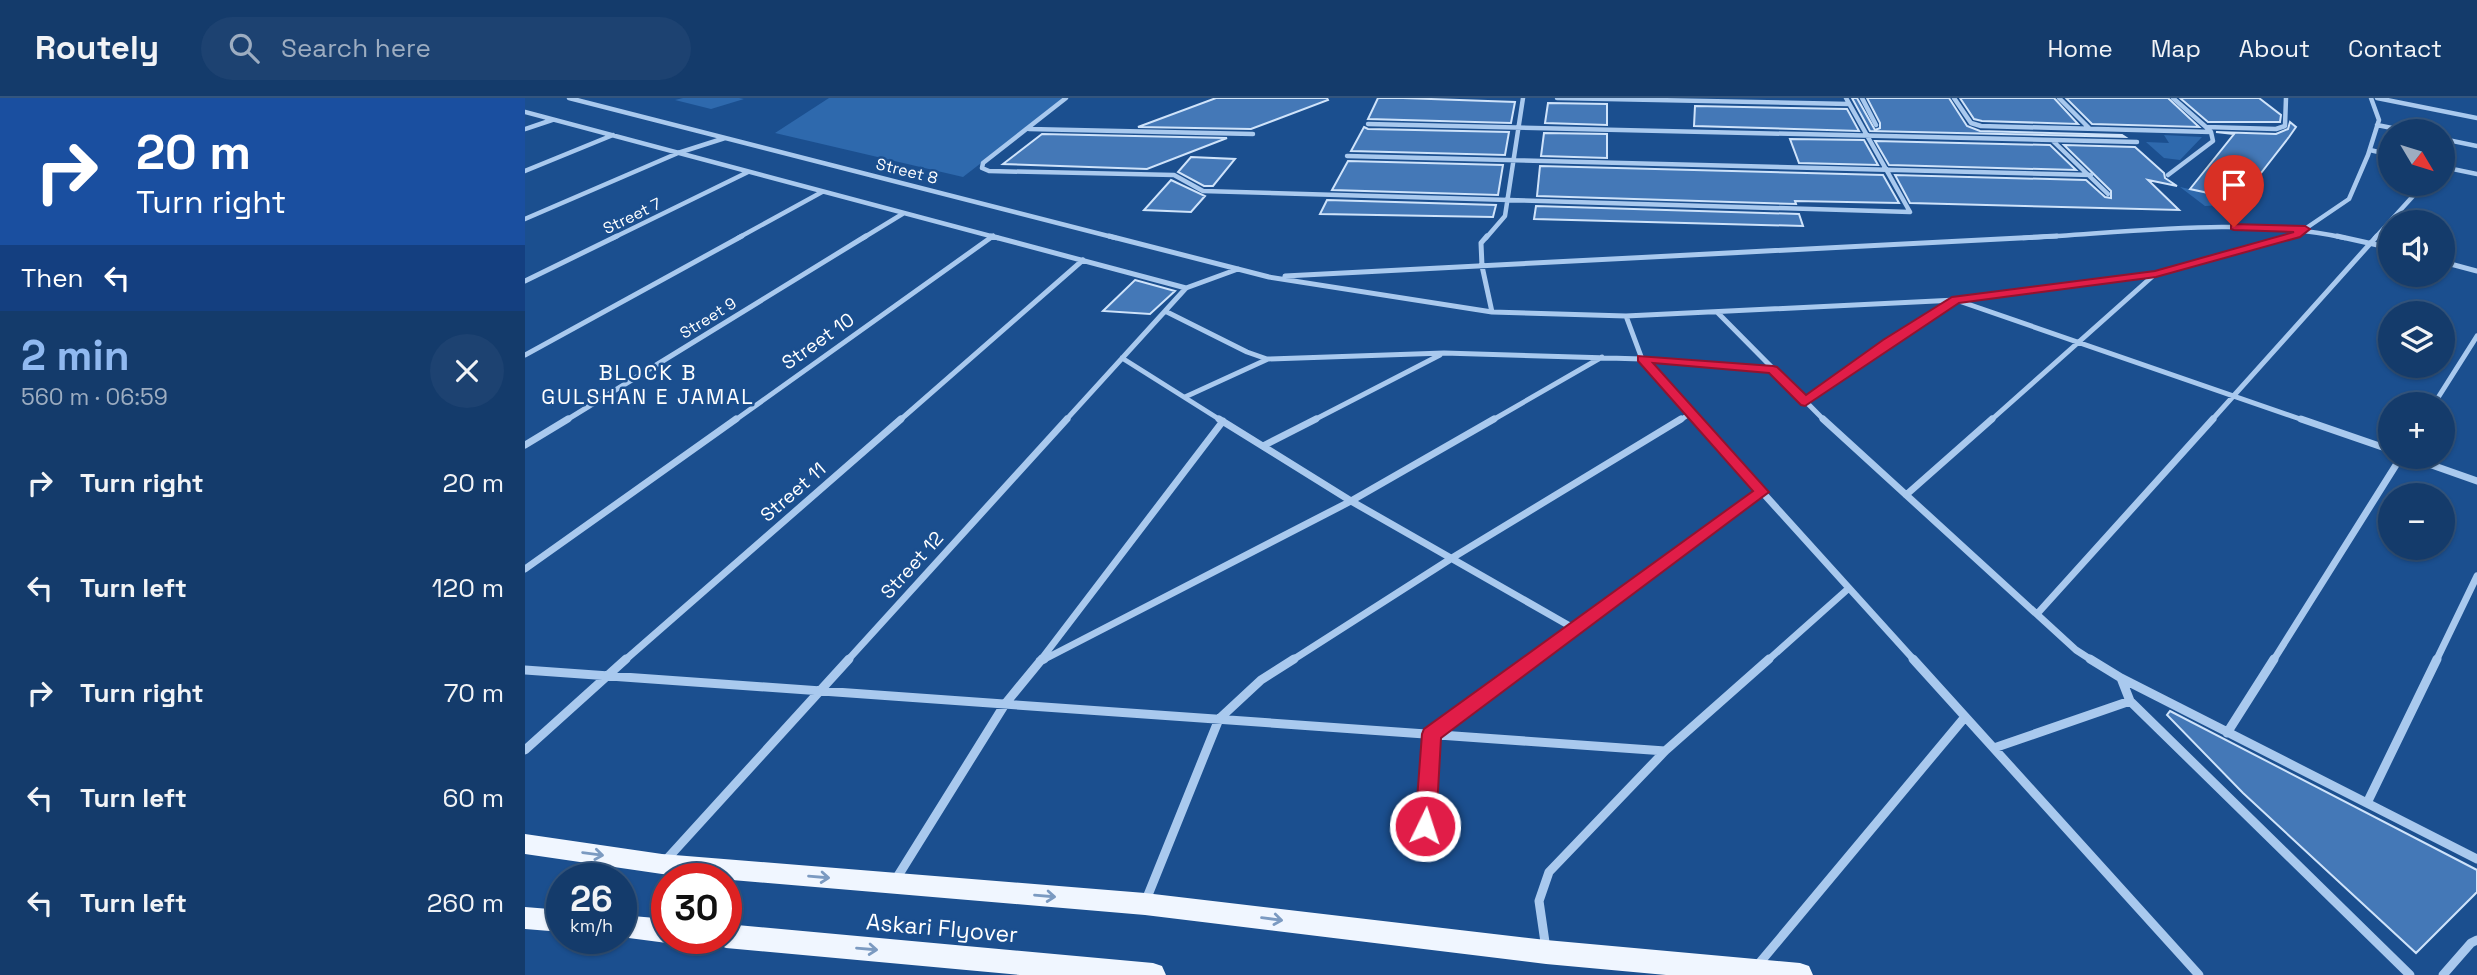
<!DOCTYPE html>
<meta charset="utf-8">
<style>
:root{--surface:#143b6b;--page:#1d4271;--text:#f1f3f6;--muted:#9dadc1;--line:#33557e;--accent:#90b9f0}
body{margin:0;font-family:"Space Grotesk",sans-serif;background:var(--page);color:var(--text);height:100vh;display:flex;flex-direction:column;font-size:26px;white-space:nowrap}
*{box-sizing:border-box;margin:0}
p{font-size:23px;color:var(--muted)}
.icon{flex:none;width:38px;height:38px;fill:none;stroke:currentColor;stroke-width:2;stroke-linecap:round;stroke-linejoin:round}
.map{position:relative;flex:1;overflow:hidden}
.details{display:flex;flex-direction:column;background:var(--surface);width:525px}
.details>*{flex:none}
.guide{background:#1a4fa0;color:#fff;overflow:hidden}
.needle{width:46px;rotate:128deg}
.buttons{position:absolute;left:1853px;top:21px;display:grid;gap:14px}
.buttons a{display:grid;place-items:center;width:77px;height:77px;border-radius:50%;background:var(--surface);box-shadow:0 2px 5px #0004,0 0 0 2px var(--line);font-size:35px}
.speed{position:absolute;left:21px;top:765px;display:flex;gap:14px;font-size:35px;font-weight:700;text-align:center}
.speed>*{display:grid;place-content:center;width:91px;height:91px;border-radius:50%;background:var(--surface);box-shadow:0 2px 5px #0004,0 0 0 2px var(--line);line-height:1}
.speed small{font-size:18px;font-weight:400}
.speed .limit{border:10px solid #d22;background:#fff;color:#111}
.pin{position:absolute;display:grid;place-items:center;width:60px;height:60px;color:#fff;margin:-72px -30px;border-radius:50% 50% 50% 0;rotate:-45deg;box-shadow:0 0 7px #0007}
.pin .icon{rotate:45deg}
.me{position:absolute;width:77px;margin:-38px;rotate:4deg;stroke-linejoin:round;filter:drop-shadow(0 0 5px #0008)}
.turn{display:flex;align-items:center;gap:24px;height:147px;padding:0 21px;font-size:32px}
.turn .icon{width:91px;height:91px;stroke-width:2.5}
.turn b{display:block;font-size:49px;line-height:60px}
.then{display:flex;align-items:center;height:66px;padding:0 21px;background:#0003;gap:14px;font-size:26px}
.round{display:grid;place-items:center;flex:none;width:74px;height:74px;border-radius:37px;background:var(--page)}
.overview{display:flex;align-items:center;justify-content:space-between;height:119px;padding:0 21px}
h1{font-size:42px;font-weight:700;line-height:52px;color:var(--accent)}
ul{padding:0;list-style:none}
li{display:flex;align-items:center;gap:21px;height:105px;padding:0 21px}
li div{flex:1}
li b{display:block;font-size:26px}
li em{font-style:normal}
header{display:flex;align-items:center;gap:42px;box-sizing:border-box;height:98px;padding:0 35px;background:var(--surface);border-bottom:2px solid var(--line)}
header strong{font-size:33px}
nav{display:flex;gap:38px;margin-inline-start:auto;font-size:24px}
.search{width:490px;height:63px;background:var(--page);display:flex;align-items:center;gap:18px;box-sizing:border-box;padding:0 24px;border-radius:38px;color:var(--muted);font-size:26px}
main{display:flex;flex:1;min-height:0}
.map>svg:first-child{display:block}
.green{fill:#2e69ad}
.building{fill:#4478b7;stroke:#cfe3fa;stroke-width:2}
.lines{fill:none;stroke-linecap:round;stroke-linejoin:round}
.street-far3{stroke:#a9c9ee;stroke-width:4.5}
.street-far2{stroke:#a9c9ee;stroke-width:5}
.street-far1{stroke:#a9c9ee;stroke-width:7}
.street{stroke:#a9c9ee;stroke-width:9}
.primary{fill:#f0f6ff;fill-rule:evenodd}
.oneway{stroke:#7b9ac1}
.route{fill:#e11d48;stroke:#92132f;stroke-width:2}
.labels{text-anchor:middle;dominant-baseline:central;stroke-width:5;stroke-linejoin:round;paint-order:stroke}
.far-street-label{font-size:16px;fill:#fff;stroke:#1b4f8f}
.street-label{font-size:19px;fill:#fff;stroke:#1b4f8f}
.neighbourhood-label{font-size:21px;letter-spacing:2px;fill:#fff;stroke:#1b4f8f}
.near-street-label{font-size:23px;fill:#fff;stroke:#1b4f8f}
</style>
<header>
<strong>Routely</strong>
<div class="search"><svg class="icon" aria-label="search" viewBox="0 0 24 24"><circle cx="10" cy="10" r="6"/><path d="M15 15l6 6"/></svg>Search here</div>
<nav><a>Home</a><a>Map</a><a>About</a><a>Contact</a></nav>
</header>
<main>
<section class="details">
<div class="guide">
<div class="turn"><svg class="icon" aria-label="right" viewBox="0 0 24 24"><path d="M7 20v-9h11M14 6l5 5-5 5"/></svg><div><b>20 m</b>Turn right</div></div>
<div class="then">Then<svg class="icon" aria-label="left" viewBox="0 0 24 24"><path d="M17 20v-9H6M10 6l-5 5 5 5"/></svg></div>
</div>
<div class="overview"><div><h1>2 min</h1><p>560 m · 06:59</p></div><a class="round"><svg class="icon" aria-label="close" viewBox="0 0 24 24"><path d="M6 6l12 12M18 6L6 18"/></svg></a></div>
<ul>
<li><svg class="icon" aria-label="right" viewBox="0 0 24 24"><path d="M7 20v-9h11M14 6l5 5-5 5"/></svg><div><b>Turn right</b></div><em>20 m</em></li>
<li><svg class="icon" aria-label="left" viewBox="0 0 24 24"><path d="M17 20v-9H6M10 6l-5 5 5 5"/></svg><div><b>Turn left</b></div><em>120 m</em></li>
<li><svg class="icon" aria-label="right" viewBox="0 0 24 24"><path d="M7 20v-9h11M14 6l5 5-5 5"/></svg><div><b>Turn right</b></div><em>70 m</em></li>
<li><svg class="icon" aria-label="left" viewBox="0 0 24 24"><path d="M17 20v-9H6M10 6l-5 5 5 5"/></svg><div><b>Turn left</b></div><em>60 m</em></li>
<li><svg class="icon" aria-label="left" viewBox="0 0 24 24"><path d="M17 20v-9H6M10 6l-5 5 5 5"/></svg><div><b>Turn left</b></div><em>260 m</em></li>
</ul>
</section>
<div class="map">
<svg width="1952" height="877" viewBox="0 0 1952 877">
<rect width="100%" height="100%" fill="#1b4f8f"/>
<path class="green" d="M158 0H214L219 1 186 11 150 2Z
M304 0H540L438 79 250 35Z
M1639 37 1677 39 1655 62 1639 60 1621 44 1644 45Z
M1655 89 1716 102 1713 106 1680 108Z"/>
<path class="building" d="M691 0H802L803 2 726 31 613 29Z
M853 0H878L990 4 986 25 843 21Z
M1327 0H1332L1350 32 1355 30V25L1342 0H1424L1442 28 1455 33 1597 37 1600 39 1345 33Z
M1435 0H1529L1553 26 1457 23 1449 21Z
M1541 0H1643L1674 29 1567 26Z
M1655 0H1734L1756 17 1755 24H1683Z
M1023 5 1082 6V27L1020 25Z
M1170 8 1322 11 1334 33 1169 28Z
M1765 24 1771 29 1764 39 1715 102 1665 91 1709 36 1691 34 1751 36 1763 31Z
M839 29 843 31 984 34 980 57 826 53Z
M1019 35 1082 36V60L1016 58Z
M517 36 702 40 622 71 478 66Z
M1265 41 1339 42 1353 67 1274 65Z
M1350 43 1525 47 1551 72 1364 67Z
M1539 47 1610 49 1639 75 1640 80 1652 88 1623 82 1654 112 1385 105 1370 77 1561 82 1580 99 1586 100V93Z
M666 59 710 61 688 88H679L653 74Z
M823 63 978 67 973 97 807 92Z
M1015 68 1358 77 1374 105 1270 103 1271 106 1012 98Z
M646 82 680 98 666 114 619 112Z
M802 102 971 107 968 119 795 116Z
M1011 108 1274 116 1278 128 1009 121Z
M610 182 650 193 625 216 578 213Z
M1645 613 1952 772V794L1891 855 1718 695 1642 617Z"/>
<g class="lines">
<path class="street-far3" d="M44 0 591 140
M541 0 458 65 457 70 464 73 649 77 678 93 1385 114
M1032 0 1324 6
M1321 0 1385 114
M1337 0 1351 27
M1429 0 1446 25 1456 28 1686 34
M1534 0 1564 30
M1648 0 1681 29
M1852 0 1952 20
M0 14 473 140
M843 26 1612 44
M1852 27 1882 33
M0 31 27 22
M504 31 728 36
M1918 41 1952 48
M1528 43 1583 96
M1845 52 1866 57
M822 58 1566 77
M1918 69 1952 76
M0 73 88 37
M1643 77 1688 43 1686 34 1681 29 1751 31 1760 28 1761 0
M0 121 153 55 200 40
M88 140 223 74
M213 140 297 94
M338 140 379 115
M465 140 468 138
M961 140 980 118 998 0
M1498 140C1600 135 1721 118 1820 140
M1761 140 1771 137 1824 101 1843 57 1854 22 1846 0
M1850 140 1899 86"/>
<path class="street-far2" d="M466 138 661 190
M584 138 744 179 967 214 1101 218 1431 202 1631 176 1767 138
M962 138 956 145 957 168 967 214
M1812 138 1866 150
M1918 164 1952 173
M760 178 1532 138
M0 183 92 138
M640 213 722 254 742 261
M1192 214 1300 323
M1101 218 1117 261 1173 323
M0 257 217 138
M597 260 697 323
M660 299 743 261 919 255 1117 261 1247 271
M1280 304 1362 245 1431 202 1781 323
M1909 306 1952 238
M40 323 341 138
M209 323 468 138
M374 323 558 162
M540 323 661 190 713 171
M787 323 915 257
M966 323 1077 259
M1154 323 1166 315
M1465 323 1629 177
M1686 323 1852 138"/>
<path class="street-far1" d="M694 321 826 403 1050 531
M1171 321 1390 563
M1298 321 1551 552 1568 563
M1776 321 1866 352
M0 347 43 321
M738 348 791 321
M1884 359 1952 383
M1381 397 1467 321
M0 471 211 321
M1512 516 1688 321
M99 563 376 321
M322 563 542 321
M515 563 698 323
M516 563 826 403 969 321
M766 563 927 460 1156 321
M1006 563 1237 394
M1242 563 1324 490
M1748 563 1876 359
M1911 563 1952 478"/>
<path class="street" d="M1388 561 1674 877
M1565 561 1596 580 1605 603 1885 877
M515 563 519 561
M0 572 1140 653
M1596 580 1952 761
M1702 635 1749 561
M1469 650 1605 603
M0 652 101 561
M1842 705 1912 561
M899 751 906 636 1009 561
M141 762 324 561
M371 781 480 606 517 561
M621 802 694 621 736 582 769 561
M1021 851 1014 803 1024 774 1140 653 1244 561
M1232 868 1440 619
M1918 877 1946 845 1952 842"/>
<path class="primary" d="M0 736 137 756 620 795 1021 842 1275 865 1284 868 1288 877H1141L1021 866 620 817 137 776 0 756Z
M0 809 37 812V834L0 831Z
M96 817 142 821V840H151L142 845 96 839Z
M201 826 628 865 637 868 641 877H495L201 850 192 846 189 840H201Z"/>
</g>
<defs><path id="oneway-shaft" d="M-6 0H5M1.5-3L5.5 0L1.5 3" fill="none" stroke-width="1.6" stroke-linecap="round" stroke-linejoin="round" transform="scale(1.75)"/></defs>
<g class="oneway">
<use href="#oneway-shaft" transform="translate(68 756) rotate(8)"/>
<use href="#oneway-shaft" transform="translate(294 779) rotate(5)"/>
<use href="#oneway-shaft" transform="translate(520 798) rotate(5)"/>
<use href="#oneway-shaft" transform="translate(747 821) rotate(7)"/>
<use href="#oneway-shaft" transform="translate(342 851) rotate(5)"/>
</g>
<path class="route" d="M1706 126 1780 128 1785 131 1775 139 1631 179 1434 205 1280 308 1276 307 1244 275 1128 265 1244 394 916 640 911 728 908 734 900 737 893 734 890 728 897 636 899 631 1228 393 1113 263V258L1248 268 1252 269 1281 297 1358 242 1427 199 1630 173 1769 134 1709 132 1706 131Z"/>
<g class="labels">
<g class="far-street-label">
<text transform="translate(382 73) rotate(14)">Street 8</text>
<text transform="translate(107 118) rotate(-26)">Street 7</text>
<text transform="translate(183 220) rotate(-32)">Street 9</text>
</g>
<g class="street-label">
<text transform="translate(293 243) rotate(-35)">Street 10</text>
<text transform="translate(268 394) rotate(-41)">Street 11</text>
<text transform="translate(387 467) rotate(-48)">Street 12</text>
</g>
<g class="neighbourhood-label">
<text x="123" y="274">BLOCK B<tspan x="123" dy="24">GULSHAN E JAMAL</tspan></text>
</g>
<g class="near-street-label">
<text transform="translate(417 830) rotate(5)">Askari Flyover</text>
</g>
</g>
</svg>
<div class="buttons">
<a><svg class="needle" viewBox="-14 -14 28 28"><path d="M0-13l5 13h-10z" fill="#e53935"/><path d="M0 13l5-13h-10z" fill="#9dadc1"/></svg></a>
<a><svg class="icon" aria-label="sound" viewBox="0 0 24 24"><path d="M4 9h4l5-4v14l-5-4H4zM17 9q2 3 0 6"/></svg></a>
<a><svg class="icon" aria-label="layers" viewBox="0 0 24 24"><path d="M12 4l9 5-9 5-9-5zM3 14l9 5 9-5"/></svg></a>
<a>+</a>
<a>−</a>
</div>
<div class="speed"><div>26<small>km/h</small></div><div class="limit">30</div></div>
<div class="pin" style="left:1709px;top:129px;background:#d93025"><svg class="icon" aria-label="arrive" viewBox="0 0 24 24"><path d="M6 21V4h12l-3 4 3 4H6"/></svg></div>
<svg class="me" style="left:900px;top:728px" viewBox="-20 -20 40 40"><circle r="17" fill="#e11d48" stroke="#fff" stroke-width="3"/><path d="M0-11L8 9 0 5-8 9z" fill="#fff"/></svg>
</div>
</main>
